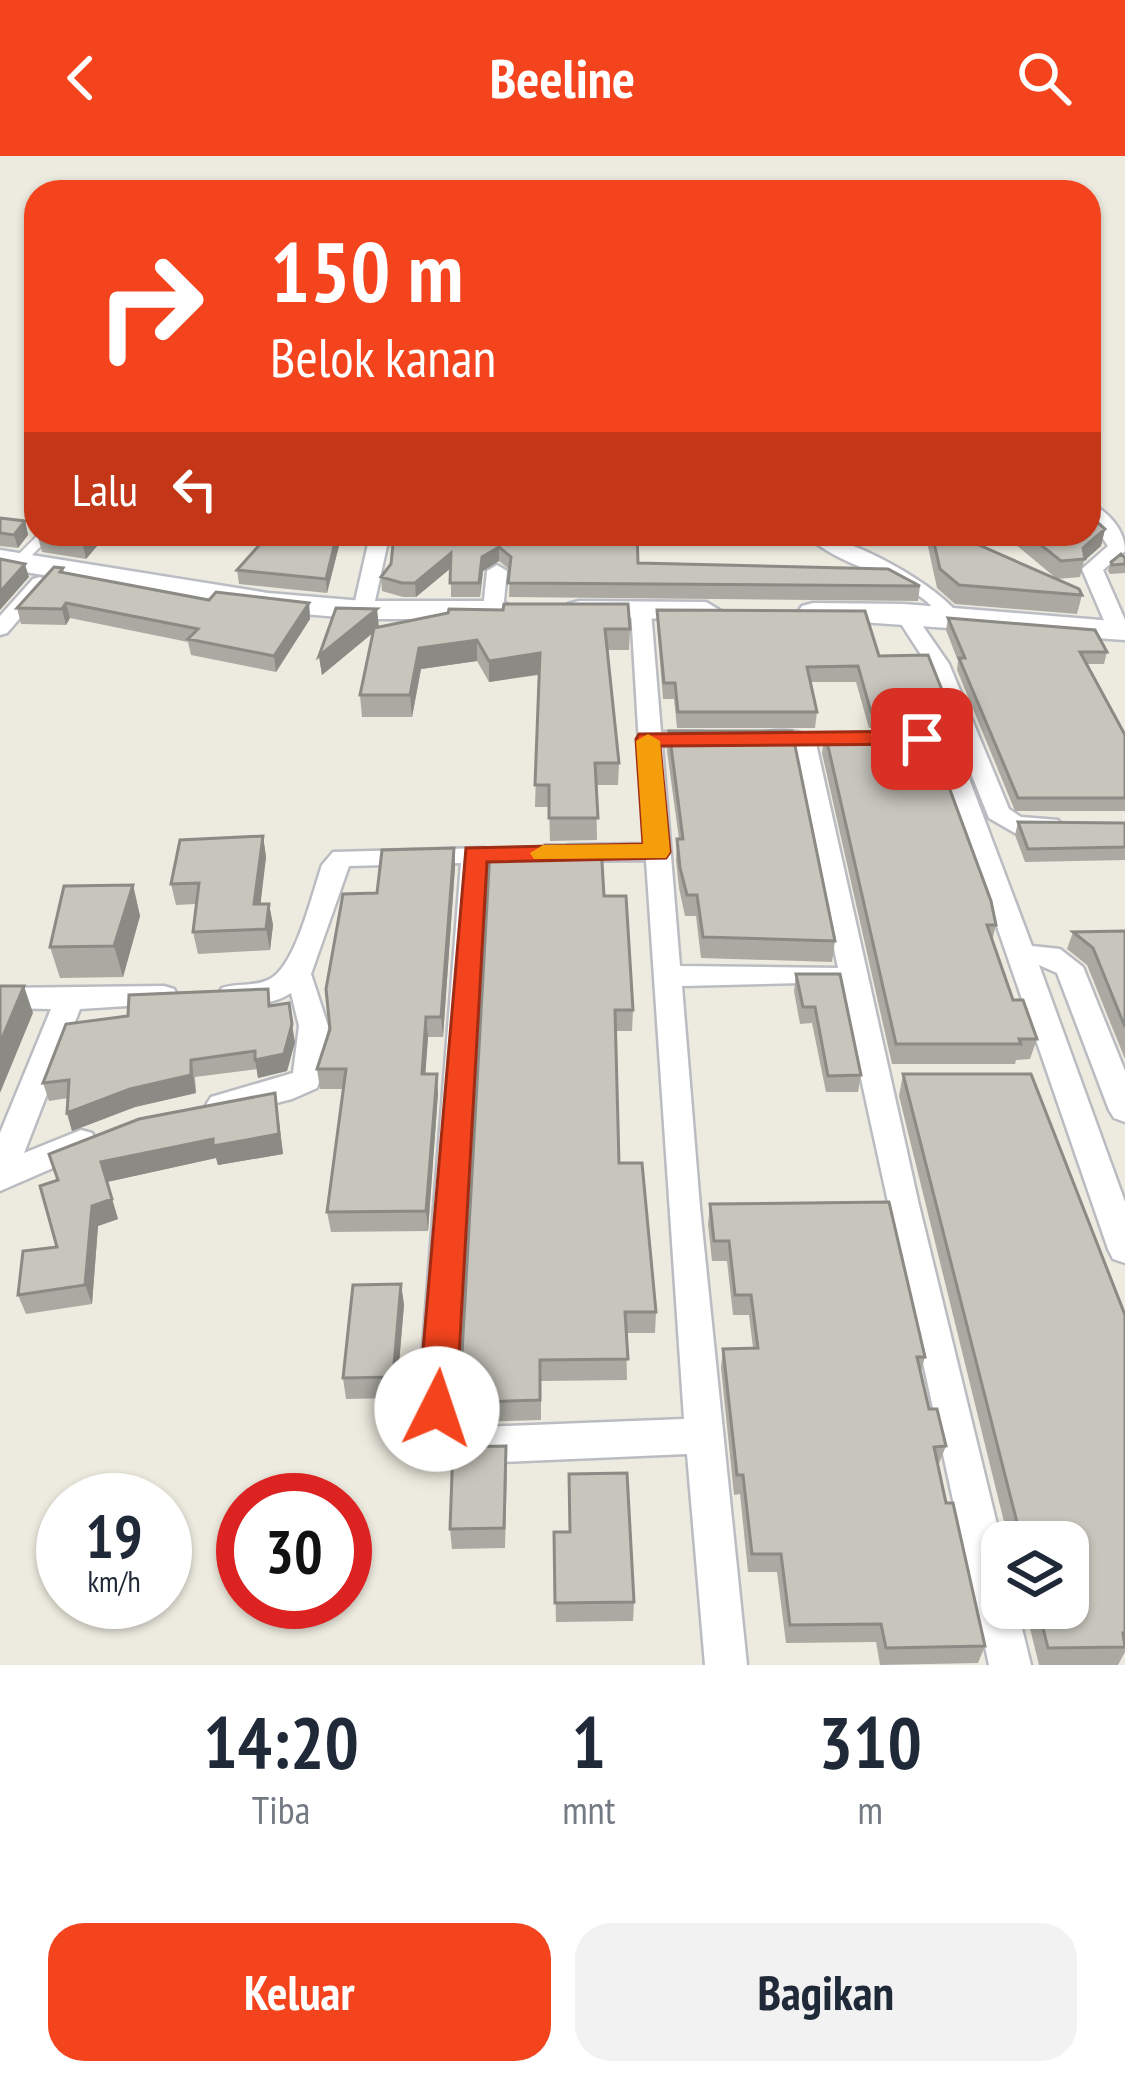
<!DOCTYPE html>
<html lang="id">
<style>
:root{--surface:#fff;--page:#f2f2f3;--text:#1f2937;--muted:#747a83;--accent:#f4441d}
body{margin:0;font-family:"PT Sans Narrow",sans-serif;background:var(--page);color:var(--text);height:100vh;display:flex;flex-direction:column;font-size:45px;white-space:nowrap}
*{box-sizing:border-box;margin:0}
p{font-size:39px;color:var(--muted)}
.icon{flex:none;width:66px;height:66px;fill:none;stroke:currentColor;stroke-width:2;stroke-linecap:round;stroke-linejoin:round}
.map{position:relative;height:1509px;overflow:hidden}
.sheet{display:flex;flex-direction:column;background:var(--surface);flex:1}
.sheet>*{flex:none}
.guide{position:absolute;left:24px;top:24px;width:1077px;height:366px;border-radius:36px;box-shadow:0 3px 9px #0004;background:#f4441d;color:#fff;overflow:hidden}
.controls{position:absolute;left:981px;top:1365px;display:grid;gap:24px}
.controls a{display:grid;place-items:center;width:108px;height:108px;border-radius:24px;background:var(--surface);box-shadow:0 3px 9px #0004;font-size:60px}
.speed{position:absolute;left:36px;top:1317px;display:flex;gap:24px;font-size:60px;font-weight:700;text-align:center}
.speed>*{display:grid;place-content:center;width:156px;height:156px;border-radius:50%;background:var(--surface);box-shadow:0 3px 9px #0004;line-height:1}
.speed small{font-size:30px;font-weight:400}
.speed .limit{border:18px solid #d22;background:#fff;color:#111}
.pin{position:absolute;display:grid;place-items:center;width:102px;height:102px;color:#fff;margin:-51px;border-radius:24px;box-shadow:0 6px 18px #0006}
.me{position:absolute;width:132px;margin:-66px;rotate:4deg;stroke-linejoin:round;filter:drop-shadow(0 0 9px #0008)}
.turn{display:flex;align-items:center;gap:42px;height:252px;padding:0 48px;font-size:54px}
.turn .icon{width:156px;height:156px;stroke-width:2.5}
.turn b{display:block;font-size:84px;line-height:102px}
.then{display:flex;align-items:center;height:114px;padding:0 48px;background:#0003;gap:24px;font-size:45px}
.eta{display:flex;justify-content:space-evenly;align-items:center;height:204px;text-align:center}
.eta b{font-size:72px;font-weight:700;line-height:84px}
.cta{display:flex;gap:24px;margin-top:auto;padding:24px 48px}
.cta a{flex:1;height:138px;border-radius:36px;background:var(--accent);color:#fff;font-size:48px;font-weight:700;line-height:138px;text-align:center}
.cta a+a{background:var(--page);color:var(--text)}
header{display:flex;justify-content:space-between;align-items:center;height:156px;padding:0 48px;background:var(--accent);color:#fff;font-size:54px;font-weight:700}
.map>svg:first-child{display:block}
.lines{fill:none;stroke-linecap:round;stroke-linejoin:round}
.lane-far1-casing{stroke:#babcc2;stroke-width:12}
.lane-casing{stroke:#babcc2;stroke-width:14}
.street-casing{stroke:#babcc2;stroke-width:5}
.secondary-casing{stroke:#babdc4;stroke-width:5}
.lane-far1{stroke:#fff;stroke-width:9}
.lane{stroke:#fff;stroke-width:10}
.street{fill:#fff;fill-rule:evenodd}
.secondary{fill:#fff;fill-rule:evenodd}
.wall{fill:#aba9a2}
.shaded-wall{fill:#8b8a84}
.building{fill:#c7c5bc;stroke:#8b8a84;stroke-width:3}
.route{fill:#f4441d;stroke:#9f2c13;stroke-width:3}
.slow{fill:#f59e0b}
</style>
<header><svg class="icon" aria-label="back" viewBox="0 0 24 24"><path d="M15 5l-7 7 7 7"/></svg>Beeline<svg class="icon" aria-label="search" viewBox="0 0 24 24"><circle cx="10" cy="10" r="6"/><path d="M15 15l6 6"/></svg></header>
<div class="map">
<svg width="1125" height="1509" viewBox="0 0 1125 1509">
<rect width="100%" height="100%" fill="#edebdf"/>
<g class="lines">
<g class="lane-far1-casing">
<path id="lane-far1" d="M40 384 44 380"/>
</g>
<g class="lane-casing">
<path id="lane" d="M18 406 43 381"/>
</g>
<g class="street-casing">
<path id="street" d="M1089 347C1108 355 1125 374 1125 395L1103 414 1125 464V479L1112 478 1108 474 1082 413 1108 390 1089 362Z
M378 378H399L387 390 373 454 363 460 353 454 368 388Z
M805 378C847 378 940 429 963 464L953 470C941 465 936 453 925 444 889 416 838 410 805 378Z
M497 409 507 415 503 454 493 460 483 454 487 415Z
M40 421 50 427 7 477 0 479V460L33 423Z
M641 449 651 455 661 576H703L715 583 703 590H662L680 810 838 812 793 590H760L748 583C763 572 800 572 815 583L919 1049 1002 1389V1452H1017L1031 1509H989L840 826 682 830 700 1051 747 1509H705L687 1298 478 1307 434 1285 418 1254 461 707 349 710 311 818 328 870 325 910 317 932 292 943 222 961 211 957 206 949 211 941 293 917 299 870 291 837C273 849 243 852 222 846L218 839 222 832C237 827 256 831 270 823 296 809 312 738 322 709L333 696 484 692 488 698 456 1252 460 1261 481 1271 684 1263 646 704 569 705 556 697 569 689 645 688 631 455Z
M904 451 911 453 949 508 1009 653 1021 661 1058 664 1062 669 1058 674 1015 677 989 662 927 508 894 457Z
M897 576H933L956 588 1032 790 1060 793 1083 811 1125 915V966L1114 962 1109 954 1057 817 1039 809 1125 1046V1107L1113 1103 1108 1093 937 596 928 590 889 588 885 583Z
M164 830 174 833 178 840 174 847 80 853 24 997 81 974 92 977 97 986 92 995 0 1035V977L51 853 0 852V832Z"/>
</g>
<g class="secondary-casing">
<path id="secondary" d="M0 394 268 437 363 445H502L517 454 502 463H363L268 455 0 412Z
M579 445 706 446 721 455 706 464 568 460 564 454 568 448Z
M813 447 904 448 1125 466V484L802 462 798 456 802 450Z"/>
</g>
<use href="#lane-far1" class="lane-far1"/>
<use href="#lane" class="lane"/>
<use href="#street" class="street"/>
<use href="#secondary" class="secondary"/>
</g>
<path class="wall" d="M1089 346 1092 352 1090 360 1105 373 1101 390 1084 405 1080 421 1057 423 1003 378H1089Z
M0 362 25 365 28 379 18 392 0 390Z
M37 378H102L103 383 86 403 42 396Z
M342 378 327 437 239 428 237 414 270 385Z
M705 378H779L778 381Z
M928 378H954L1082 439 1077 458 955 448 937 432 927 386Z
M394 379 638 407 920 430 918 445 509 441 510 414 499 405 483 415 480 441H451V412L416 441H403L382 435 381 421 391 408Z
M1125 402V417L1110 418 1108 415 1111 406Z
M63 412 64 417 209 444 309 447 310 463 276 516 191 499 188 486 70 462 66 469 21 468 17 452Z
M377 453 378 472 630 473 629 494H607L619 607 618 629H596L597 684 550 685 549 651H535L539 519 489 526 477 505 421 513 412 561H362L360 539 373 476 322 519 319 500Z
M657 454 879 500 948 549 945 564 918 565 917 572H869L856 526H810L817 556 815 572H677L674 543H663L657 469Z
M948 462 1107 496 1104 508H1087L1125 579V655H1015L957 514 958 505 946 474Z
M669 575 835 785 832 806 701 802 696 760H685L679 732 676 704 677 683H679L667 595Z
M825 577 996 769 992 785 1013 844 1037 883 1030 903 1016 904 1015 908H892L822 597Z
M1018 666 1125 667V704L1025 706 1015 679Z
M263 680 266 701 260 748H269L273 769 270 794 198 798 193 776 196 748 176 749 171 728Z
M454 692 455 711 443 881H428L425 918 438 937 428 1075 331 1076 327 1056 343 933H320L317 913 377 737Z
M133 729 140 760 123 821 60 822 50 791Z
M604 740 633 854 632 875H616L619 1007 656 1156 655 1177H626L627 1224 541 1225V1264L482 1266 462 1254 460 1233Z
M1125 775V903L1087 809 1067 793 1073 776Z
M796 818 861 919 858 936H826L812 867 800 868 794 835Z
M271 850 295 886 287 915 258 922 257 913 195 921 196 937 135 951 72 975 67 957 68 942 49 945 43 927Z
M903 918 1125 1159V1496L1118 1509H1039L1025 1452H1068V1386H1009L899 940Z
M278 956 283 998 218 1009 216 1002 107 1026 118 1063 98 1070 92 1148 26 1158 18 1139 57 1091 58 1024Z
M710 1048 925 1201 921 1215 929 1253 946 1290 938 1310 985 1490 978 1507 880 1509 876 1486 786 1487 777 1416H748L740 1338 734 1339 721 1212 723 1193 753 1192 749 1159H733L727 1105H712L708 1068Z
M401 1128 404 1149 396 1242 346 1243 343 1222Z
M507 1311 505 1392 452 1393 450 1373Z
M554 1376H569L634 1446 633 1465 556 1466Z"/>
<path class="shaded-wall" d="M25 365 28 379 18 392 14 379Z
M1105 373 1101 390 1084 405 1083 392Z
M88 378H102L103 383 86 403 82 385Z
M337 378H342L327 437 326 423Z
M499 391V405L483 415 480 441 482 401Z
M451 397 452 411 416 441 415 427Z
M25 408 29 421 0 454V436Z
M66 447 70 462 66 469 62 453Z
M309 447 310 463 276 516 274 500Z
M377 453 379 472 322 519 319 500Z
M477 484V505L421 513 412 561 410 539 419 492Z
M540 497V518L489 526V505Z
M263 680 266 701 258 770 254 748Z
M454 692 455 711 443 881 441 861Z
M133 729 140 760 123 821 114 790Z
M269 748 273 769 270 794 266 773Z
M24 830 33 857 0 937V887Z
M426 861 428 881 424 938 422 918Z
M292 868 295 886 287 915 258 922 255 904Z
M191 904 196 937 135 951 72 975 67 957Z
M437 918 438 937 428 1075 426 1055Z
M275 937 283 998 218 1009 216 1002 107 1026 118 1063 98 1070 92 1148 85 1129 92 1050 101 1006Z
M401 1128 404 1149 396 1242 393 1221Z"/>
<path class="building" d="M1089 359 1105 373 1083 392 1085 403 1061 405 1027 378H1089Z
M0 362 25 365 14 379 0 377Z
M39 378H88L82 385Z
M273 378H337L326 423 237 414 263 385H270Z
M637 378 638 407 888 413 920 430 508 427 511 401 499 391 482 401 479 427H450L451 397 415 427H402L381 421 391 408 394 379Z
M932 378H954L1079 433 1082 439 959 429 940 413Z
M1121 398 1125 402V408L1112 409 1111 406Z
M0 403 25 408 0 436Z
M54 411 63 412 60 416 209 444 216 436 309 447 274 500 188 483 198 473 66 447 62 453 17 452Z
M504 448H628L630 473H605L619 607H595L598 662H549V629H535L540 497 489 505 477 484 419 492 410 539H360L374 472 448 457 449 453 503 454Z
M336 452 377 453 319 500Z
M657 454 865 455 879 500 928 499 948 549H917L920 556H871L858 510 807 511 817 556H678L675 527H664Z
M948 462 1095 474 1107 496H1080L1125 579V642H1018L959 502H965Z
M669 575H792L835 785 703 781 697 739H687L680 712 677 683H683Z
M825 577H929L991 745 996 769H987L1013 844H1023L1037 883H1019L1021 888H896Z
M1018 666 1125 667V691L1028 693Z
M263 680 254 748H269L266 773 193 776 199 727 171 728 180 684Z
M545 689H601L604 740H626L633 854H615L619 1007H642L656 1156H625L628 1203 540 1204V1244L481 1246 460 1233 490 694H545Z
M454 692 441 861H426L422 918H437L426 1055 327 1056 346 913H317L330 873 326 833 343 738 377 737 382 694Z
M133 729 114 790 50 791 64 730Z
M1125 775V871L1093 792 1073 776Z
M796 818H840L861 919 828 920 815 851H803Z
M0 830H24L0 887Z
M268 833 269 850 289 847 292 868 284 898 255 904V895L191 904V919L130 933 67 957 69 924 43 927 66 868 128 860 129 839Z
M903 918H1031L1125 1159V1477H1123L1125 1491 1048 1492 1038 1452H1068V1386H1022Z
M275 937 279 978 213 990V983L101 1006 112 1043 92 1050 85 1129 18 1139 23 1095 57 1091 40 1030 58 1024 49 998 139 963Z
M889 1046 925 1201H917L929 1253H937L946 1290 934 1291 946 1347H953L985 1490 886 1492 881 1468 790 1469 781 1398H752L743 1319H737L723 1193 758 1192 751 1139H735L729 1085H714L710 1048Z
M401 1128 393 1221 343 1222 353 1129Z
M506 1290 504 1372 450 1373 453 1291Z
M627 1317 634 1446 555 1447 554 1376H570L569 1318Z"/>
<path class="route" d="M922 575 931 578V588L660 590 670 696 666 702 487 706 456 1253 450 1266 437 1271 423 1266 418 1253 466 692 643 688 636 583 639 578Z"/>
<path class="slow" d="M648 578 660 585 670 696 666 702 534 703 530 697 543 689 643 688 636 585Z"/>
</svg>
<div class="controls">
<a><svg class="icon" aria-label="layers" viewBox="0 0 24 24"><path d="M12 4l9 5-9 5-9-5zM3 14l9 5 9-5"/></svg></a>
</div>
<div class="speed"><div>19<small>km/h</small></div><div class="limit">30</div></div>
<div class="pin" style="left:922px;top:583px;background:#d93025"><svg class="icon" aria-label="arrive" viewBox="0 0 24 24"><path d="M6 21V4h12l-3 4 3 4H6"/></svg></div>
<svg class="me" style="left:437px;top:1253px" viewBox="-20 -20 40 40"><circle r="19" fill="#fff"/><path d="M0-13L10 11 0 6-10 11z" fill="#f4441d"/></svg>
<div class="guide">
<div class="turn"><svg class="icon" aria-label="right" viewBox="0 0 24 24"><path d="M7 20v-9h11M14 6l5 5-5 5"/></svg><div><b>150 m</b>Belok kanan</div></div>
<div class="then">Lalu<svg class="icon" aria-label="left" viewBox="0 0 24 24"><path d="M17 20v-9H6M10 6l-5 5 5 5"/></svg></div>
</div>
</div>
<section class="sheet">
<div class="eta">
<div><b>14:20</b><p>Tiba</p></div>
<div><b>1</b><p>mnt</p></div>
<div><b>310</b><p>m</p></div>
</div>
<div class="cta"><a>Keluar</a><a>Bagikan</a></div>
</section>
